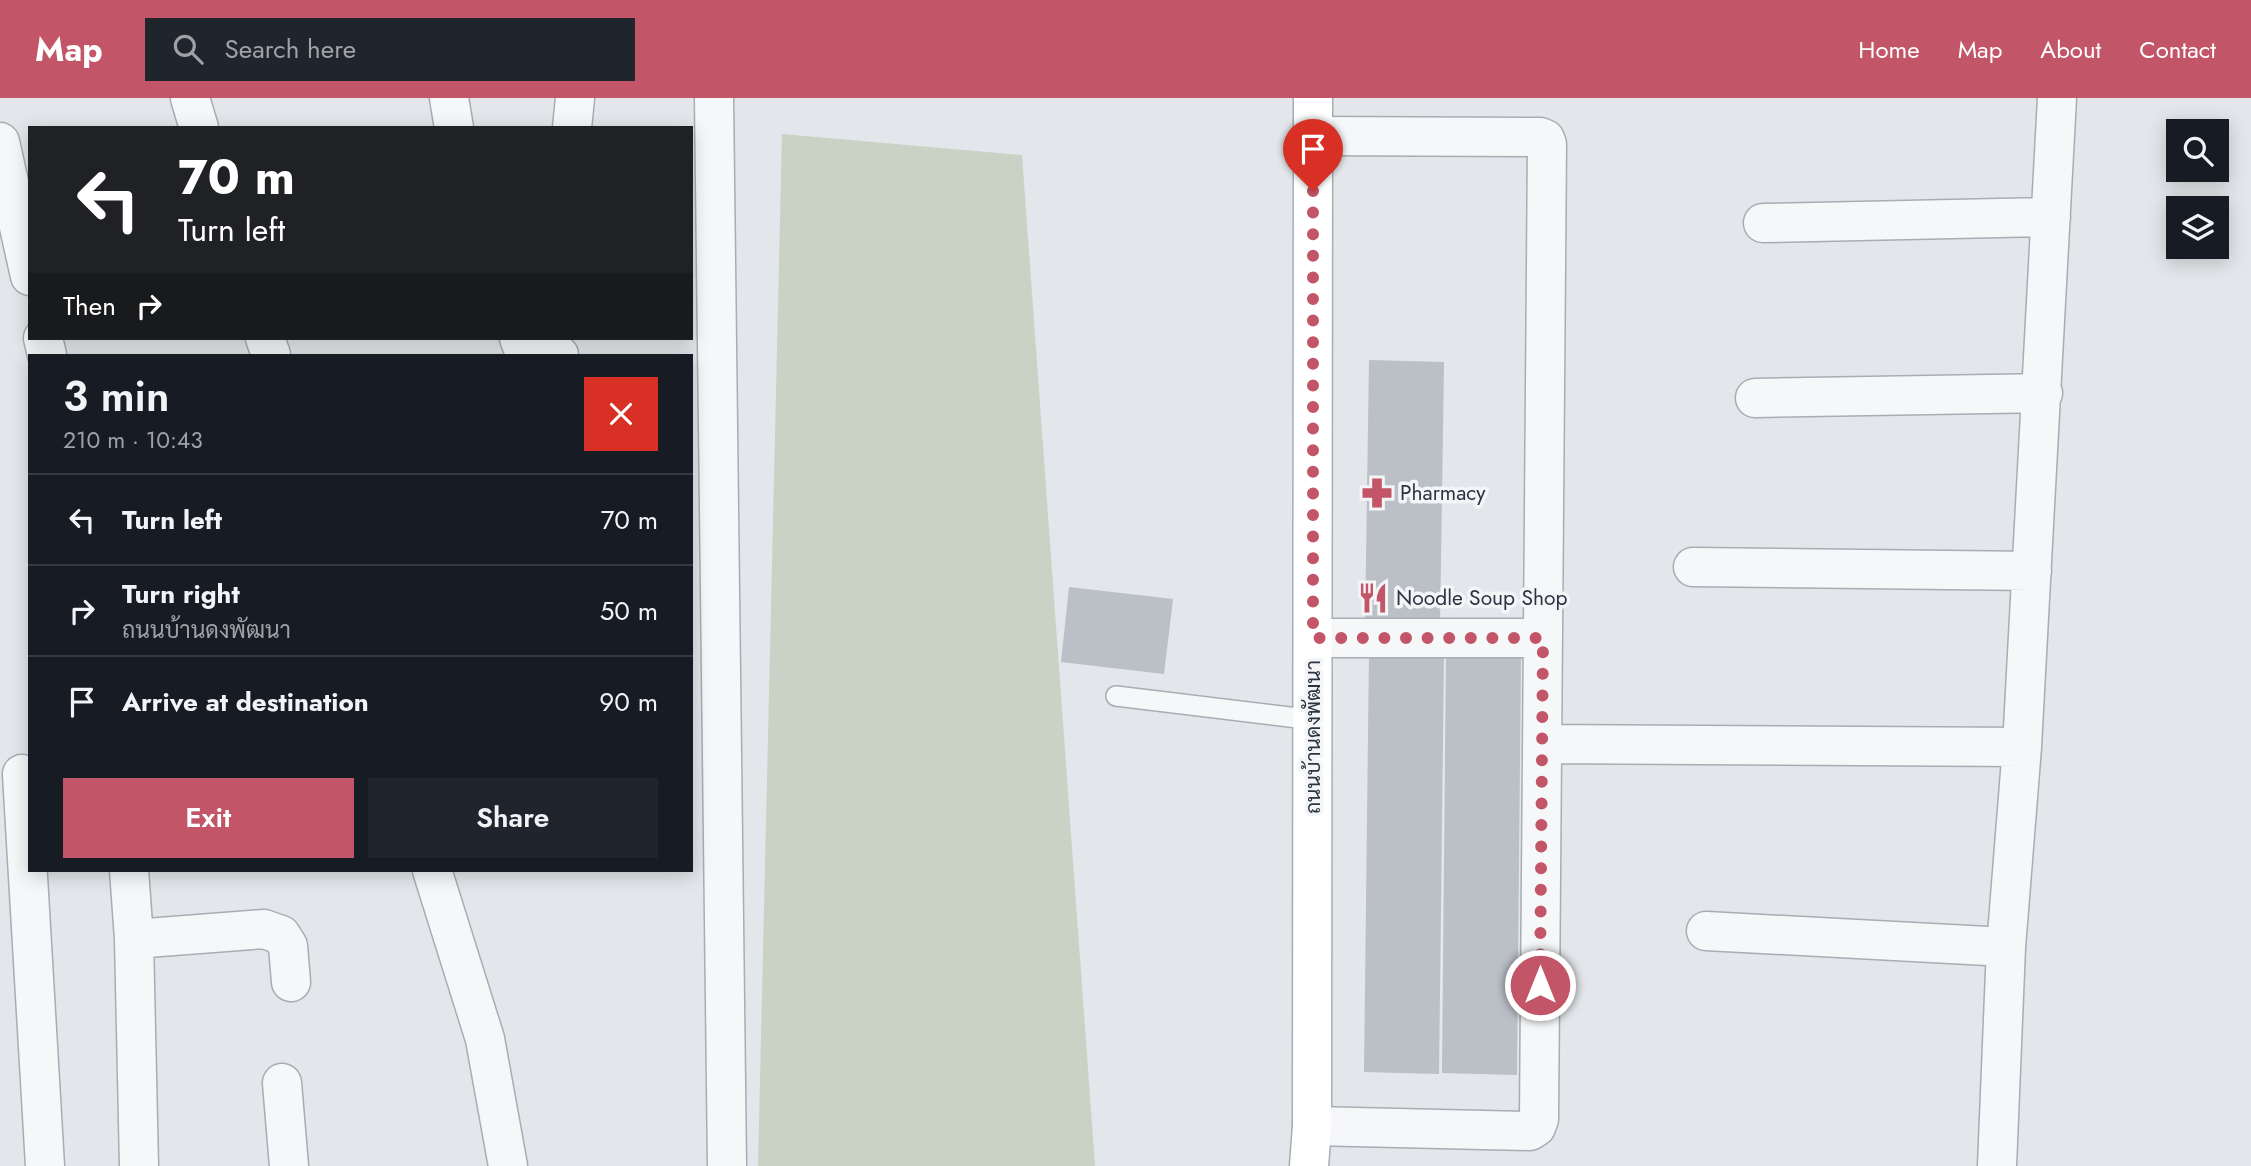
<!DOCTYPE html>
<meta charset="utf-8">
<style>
:root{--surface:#171b24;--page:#20242c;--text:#f1f3f6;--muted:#9ea1a6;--line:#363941;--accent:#c25567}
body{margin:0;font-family:Jost,Sarabun,sans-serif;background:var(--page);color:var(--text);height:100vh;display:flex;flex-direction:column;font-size:26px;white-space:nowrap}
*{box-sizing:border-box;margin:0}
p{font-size:23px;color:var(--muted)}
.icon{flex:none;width:38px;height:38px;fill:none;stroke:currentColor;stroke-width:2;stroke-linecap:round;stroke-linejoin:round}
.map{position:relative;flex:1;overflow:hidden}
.details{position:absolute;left:28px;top:256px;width:665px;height:518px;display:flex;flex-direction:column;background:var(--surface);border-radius:0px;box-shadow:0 4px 18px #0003}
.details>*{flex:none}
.banner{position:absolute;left:28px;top:28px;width:665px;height:214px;border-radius:0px;box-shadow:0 4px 18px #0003;background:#202124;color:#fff;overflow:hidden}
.tools{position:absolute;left:2166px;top:21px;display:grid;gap:14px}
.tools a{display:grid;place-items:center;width:63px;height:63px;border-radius:0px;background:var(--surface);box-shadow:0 4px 18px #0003;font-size:35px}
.pin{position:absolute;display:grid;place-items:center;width:60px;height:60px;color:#fff;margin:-72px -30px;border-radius:50% 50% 50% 0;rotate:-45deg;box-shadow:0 0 7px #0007}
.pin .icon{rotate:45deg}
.me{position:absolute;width:77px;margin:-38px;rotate:0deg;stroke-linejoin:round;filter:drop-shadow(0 0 5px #0008)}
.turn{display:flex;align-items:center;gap:24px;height:147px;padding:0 35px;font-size:32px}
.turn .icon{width:91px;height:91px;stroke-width:2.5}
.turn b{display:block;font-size:49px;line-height:60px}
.then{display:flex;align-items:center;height:66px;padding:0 35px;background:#0003;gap:14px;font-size:26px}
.round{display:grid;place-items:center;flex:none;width:74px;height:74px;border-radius:0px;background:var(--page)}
.head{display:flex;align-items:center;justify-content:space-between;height:119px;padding:0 35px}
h1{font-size:42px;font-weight:600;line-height:52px}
.button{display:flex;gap:14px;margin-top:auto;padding:14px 35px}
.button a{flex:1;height:80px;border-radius:0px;background:var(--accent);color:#fff;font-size:28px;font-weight:600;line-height:80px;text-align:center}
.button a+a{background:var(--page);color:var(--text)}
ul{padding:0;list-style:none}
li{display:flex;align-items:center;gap:21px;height:91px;padding:0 35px;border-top:2px solid var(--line)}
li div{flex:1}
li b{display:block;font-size:26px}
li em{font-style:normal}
header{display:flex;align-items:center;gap:42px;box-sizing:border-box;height:98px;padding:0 35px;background:var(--accent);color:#fff}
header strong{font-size:33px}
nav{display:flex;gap:38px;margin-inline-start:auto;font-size:24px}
.search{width:490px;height:63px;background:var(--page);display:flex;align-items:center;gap:18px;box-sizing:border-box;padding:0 24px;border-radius:0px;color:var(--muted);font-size:26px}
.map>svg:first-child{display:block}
.green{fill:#c9d3c5}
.building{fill:#bbbfc6}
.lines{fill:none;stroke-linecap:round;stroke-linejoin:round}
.lane-casing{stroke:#a8adb4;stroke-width:22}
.street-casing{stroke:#a8adb4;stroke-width:41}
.secondary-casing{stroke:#a8adb4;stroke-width:41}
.lane{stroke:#f5f7f8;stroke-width:19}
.street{stroke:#f5f7f8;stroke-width:38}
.secondary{stroke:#fff;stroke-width:38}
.route{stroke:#c25567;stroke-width:12;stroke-dasharray:0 21.6}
.labels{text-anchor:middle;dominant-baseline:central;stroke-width:7;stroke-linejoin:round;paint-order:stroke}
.poi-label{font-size:21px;fill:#2c3441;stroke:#f3f5f7;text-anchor:start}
.street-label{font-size:21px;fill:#2c3441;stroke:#f3f5f7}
</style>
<header>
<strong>Map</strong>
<div class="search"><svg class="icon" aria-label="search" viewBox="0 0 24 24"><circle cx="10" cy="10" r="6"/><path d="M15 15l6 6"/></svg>Search here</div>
<nav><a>Home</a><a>Map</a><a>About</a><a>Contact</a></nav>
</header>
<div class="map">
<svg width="2251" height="1068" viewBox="0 0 2251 1068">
<rect width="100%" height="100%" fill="#e3e6ea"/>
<path class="green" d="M782 36 1022 57 1095 1068H758Z"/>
<path class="building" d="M1369 262 1444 264 1440 529 1365 528Z
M1069 489 1173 501 1164 576 1061 564Z
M1369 554 1444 556 1439 976 1364 974Z
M1446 556 1521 557 1517 977 1442 975Z"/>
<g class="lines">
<g class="lane-casing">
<path id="lane" d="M1116 598 1314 622"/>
</g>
<g class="street-casing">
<path id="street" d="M190 0 199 30
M449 0 454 30
M714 0 727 1068
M572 30 575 0
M0 44 30 178
M1763 125 2051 119
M43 240 47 257
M265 240 271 257
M519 240 522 248 559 257
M1755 300 2043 295
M1693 469 2032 473
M1313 540H1543
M1542 646 2022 649
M22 676 45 1068
M129 772 134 841 139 1068
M432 772 485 941 508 1068
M1706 833 2006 849
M134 841 264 831 281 837 288 848 291 884
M282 985 289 1068
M1312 1028 1530 1033 1536 1029 1539 1021 1547 46 1545 41 1540 39 1313 38
M1997 1068 2006 849 2022 649 2057 0"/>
</g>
<g class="secondary-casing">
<path id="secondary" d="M1309 1068 1312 1028 1313 0"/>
</g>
<use href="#lane" class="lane"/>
<use href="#street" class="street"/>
<use href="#secondary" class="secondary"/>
</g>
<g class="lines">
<path class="route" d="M1313 93V540H1543L1540 887"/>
</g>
<defs>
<g id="pharmacy-bare" transform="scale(2.415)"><path d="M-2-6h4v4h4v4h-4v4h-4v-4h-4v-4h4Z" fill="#c25567" stroke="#f3f5f7" stroke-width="2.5" paint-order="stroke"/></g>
<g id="restaurant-bare" transform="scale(2.415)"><path d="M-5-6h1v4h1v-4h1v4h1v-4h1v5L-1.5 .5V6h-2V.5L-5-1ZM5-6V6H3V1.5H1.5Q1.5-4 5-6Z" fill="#c25567" stroke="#f3f5f7" stroke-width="2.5" paint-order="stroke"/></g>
</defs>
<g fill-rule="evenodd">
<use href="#pharmacy-bare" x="1377" y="395"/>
<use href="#restaurant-bare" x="1373" y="500"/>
</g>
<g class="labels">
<g class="poi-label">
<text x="1400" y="395">Pharmacy</text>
<text x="1396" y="500">Noodle Soup Shop</text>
</g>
<g class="street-label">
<text transform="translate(1313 639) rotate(-90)">ถนนบ้านดงพัฒนา</text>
</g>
</g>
</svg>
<div class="tools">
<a><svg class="icon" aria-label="search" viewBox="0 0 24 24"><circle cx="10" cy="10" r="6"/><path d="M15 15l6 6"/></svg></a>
<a><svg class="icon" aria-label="layers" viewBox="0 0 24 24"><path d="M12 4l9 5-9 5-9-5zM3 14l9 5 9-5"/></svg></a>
</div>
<div class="pin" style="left:1313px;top:93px;background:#d93025"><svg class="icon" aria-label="arrive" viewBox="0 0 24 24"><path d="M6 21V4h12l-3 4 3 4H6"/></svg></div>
<svg class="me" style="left:1540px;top:887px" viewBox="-20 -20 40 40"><circle r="17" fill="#c25567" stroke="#fff" stroke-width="3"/><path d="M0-11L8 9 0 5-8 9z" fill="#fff"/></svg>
<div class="banner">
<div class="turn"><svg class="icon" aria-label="left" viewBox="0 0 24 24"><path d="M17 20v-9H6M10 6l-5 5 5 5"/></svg><div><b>70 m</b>Turn left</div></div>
<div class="then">Then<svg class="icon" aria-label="right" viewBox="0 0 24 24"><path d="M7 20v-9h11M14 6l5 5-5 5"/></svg></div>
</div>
<section class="details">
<div class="head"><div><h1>3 min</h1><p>210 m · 10:43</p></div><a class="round" style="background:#d93025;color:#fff"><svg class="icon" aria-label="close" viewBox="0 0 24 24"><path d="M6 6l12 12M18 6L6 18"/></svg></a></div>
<ul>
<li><svg class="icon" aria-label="left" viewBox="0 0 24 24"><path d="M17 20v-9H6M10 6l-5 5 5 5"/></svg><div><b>Turn left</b></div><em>70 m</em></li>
<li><svg class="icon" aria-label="right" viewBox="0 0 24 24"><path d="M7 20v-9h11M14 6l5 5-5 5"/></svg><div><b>Turn right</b><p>ถนนบ้านดงพัฒนา</p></div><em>50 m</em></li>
<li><svg class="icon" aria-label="arrive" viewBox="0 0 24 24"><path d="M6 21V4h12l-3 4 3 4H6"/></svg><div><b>Arrive at destination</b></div><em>90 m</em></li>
</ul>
<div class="button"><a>Exit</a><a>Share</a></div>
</section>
</div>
